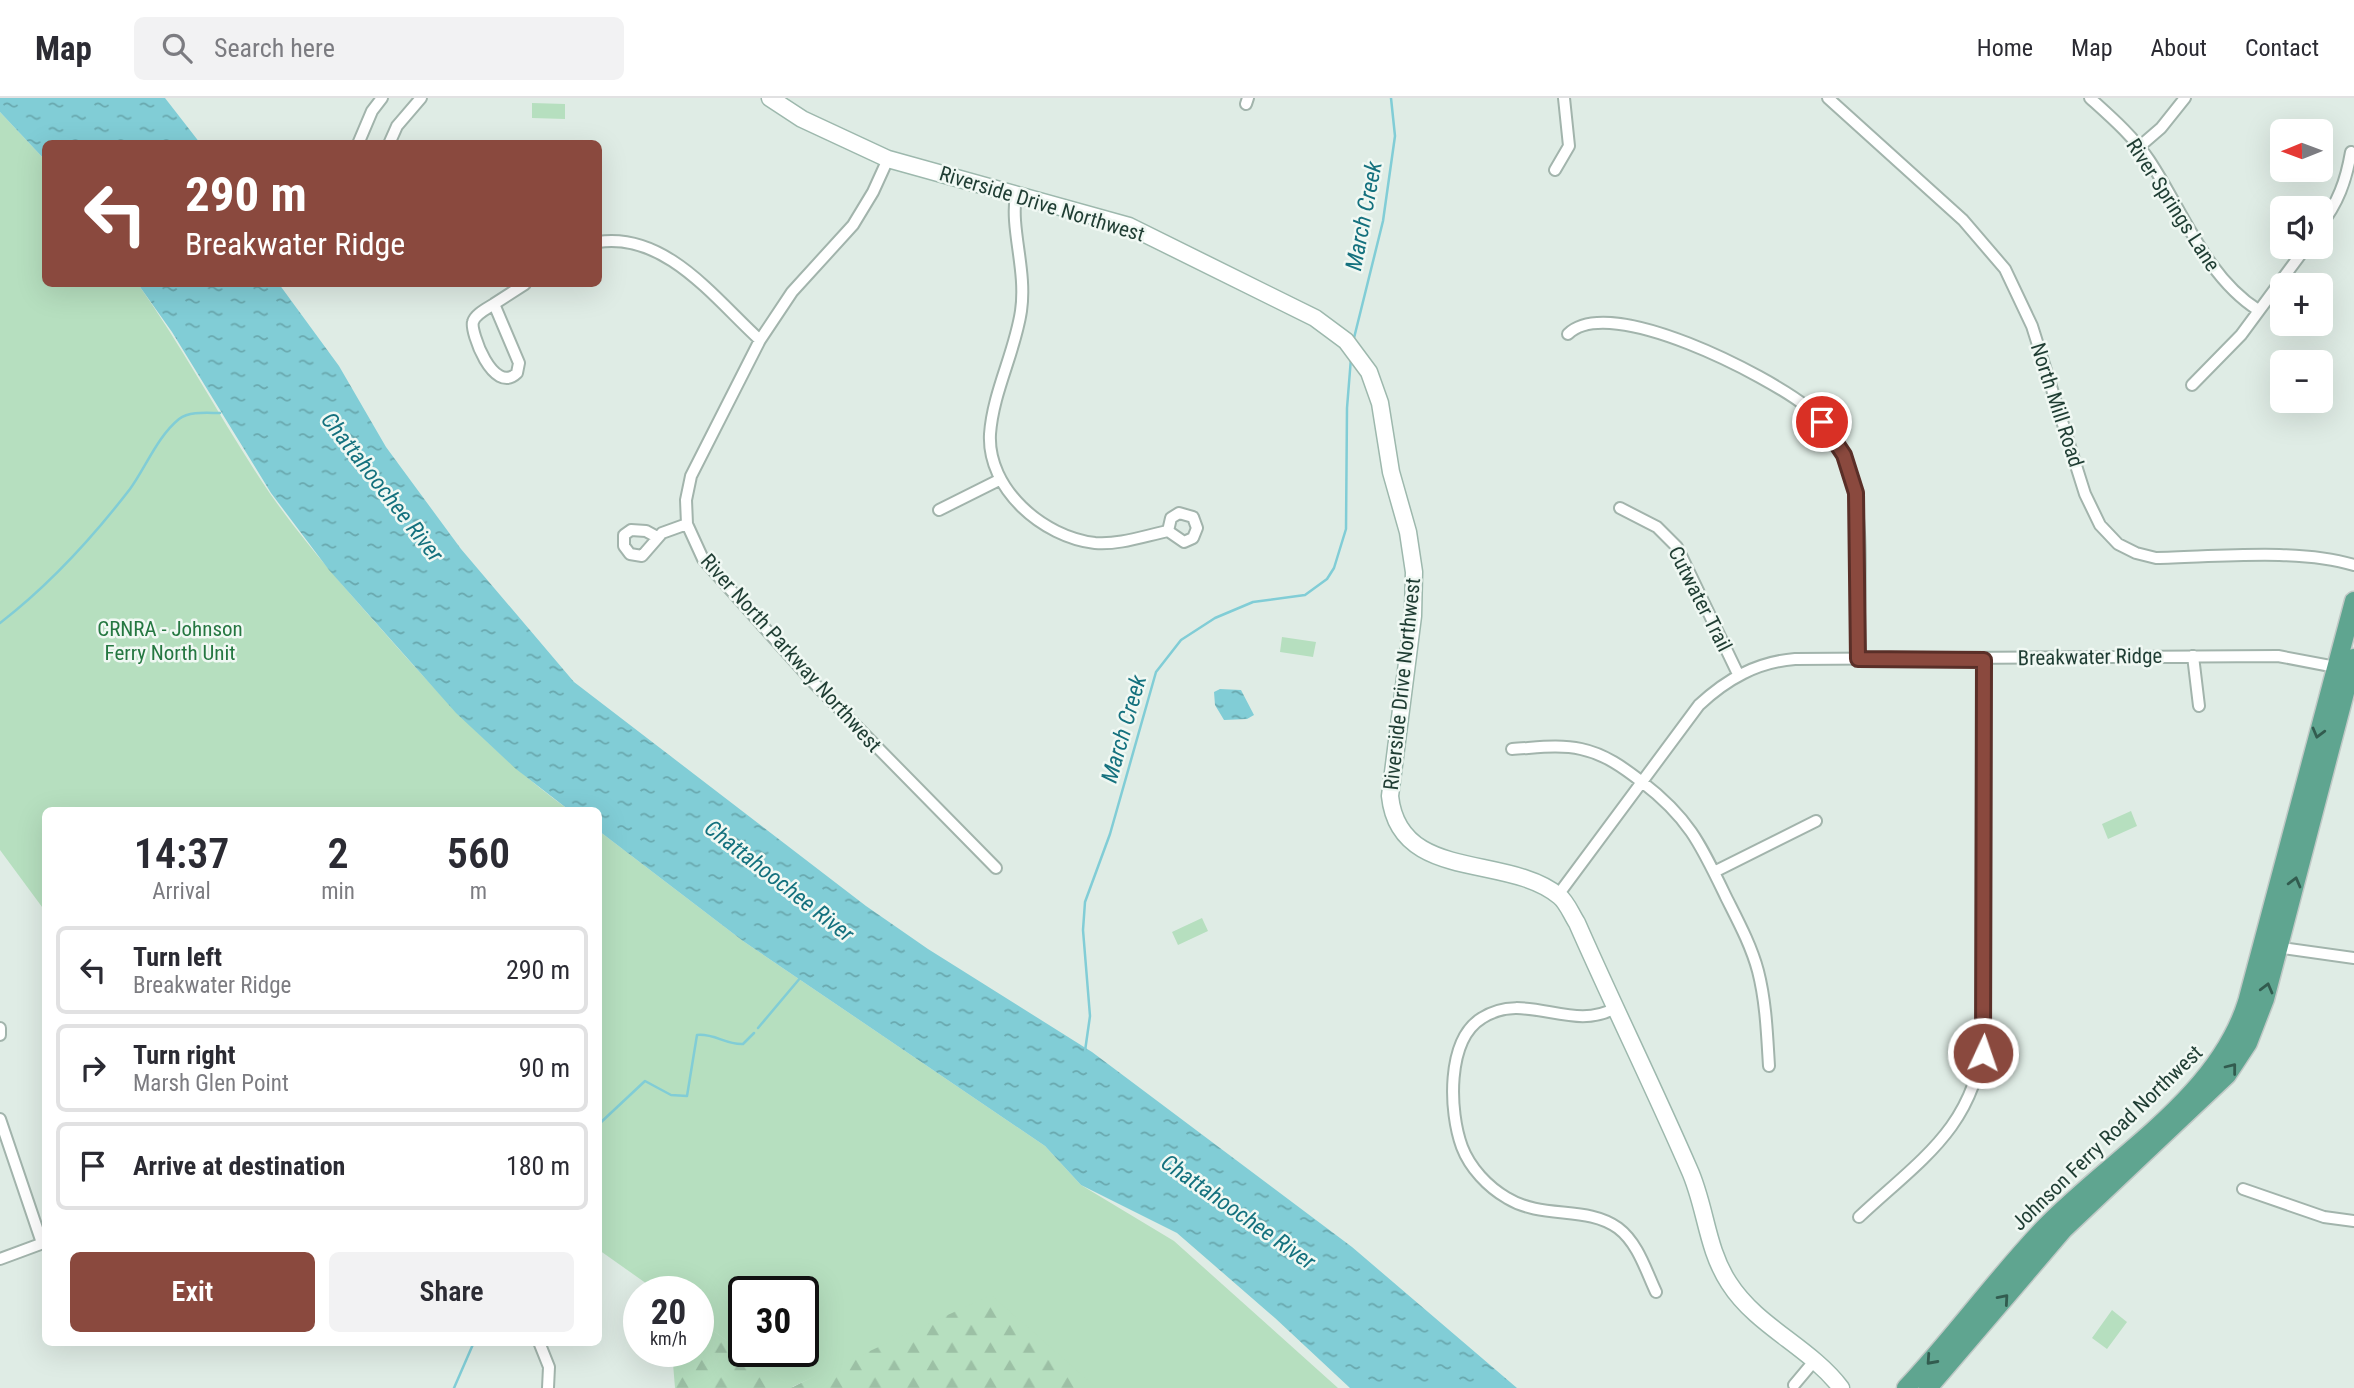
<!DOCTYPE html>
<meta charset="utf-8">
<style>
:root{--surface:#fff;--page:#f2f2f3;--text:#2b2b33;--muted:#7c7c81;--line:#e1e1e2;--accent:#8a493e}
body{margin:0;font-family:"Roboto Condensed",sans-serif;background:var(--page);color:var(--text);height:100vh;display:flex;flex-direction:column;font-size:26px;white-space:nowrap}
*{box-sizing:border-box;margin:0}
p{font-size:23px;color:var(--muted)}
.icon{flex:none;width:38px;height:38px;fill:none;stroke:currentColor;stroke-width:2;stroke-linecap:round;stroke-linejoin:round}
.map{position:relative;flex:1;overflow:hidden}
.side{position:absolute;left:42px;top:709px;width:560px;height:539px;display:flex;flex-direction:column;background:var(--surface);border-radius:10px;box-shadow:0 7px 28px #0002}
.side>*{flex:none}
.hud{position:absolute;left:42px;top:42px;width:560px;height:147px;border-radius:10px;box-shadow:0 7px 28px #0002;background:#8a493e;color:#fff;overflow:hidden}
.needle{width:46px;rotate:269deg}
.tools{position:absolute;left:2270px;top:21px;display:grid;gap:14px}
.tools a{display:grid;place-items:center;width:63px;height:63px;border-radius:10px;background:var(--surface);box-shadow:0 7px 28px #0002;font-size:35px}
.speed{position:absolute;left:623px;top:1178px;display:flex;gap:14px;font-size:35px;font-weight:700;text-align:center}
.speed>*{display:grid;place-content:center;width:91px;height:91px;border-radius:50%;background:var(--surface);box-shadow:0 7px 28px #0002;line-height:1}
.speed small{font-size:18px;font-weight:400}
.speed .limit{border:4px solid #111;border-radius:10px;background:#fff;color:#111}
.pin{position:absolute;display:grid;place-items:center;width:60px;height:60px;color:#fff;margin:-30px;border:4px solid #fff;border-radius:50%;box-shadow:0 2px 7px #0007}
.me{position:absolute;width:77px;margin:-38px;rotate:3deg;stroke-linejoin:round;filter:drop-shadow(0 0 5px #0008)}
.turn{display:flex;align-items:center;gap:24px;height:147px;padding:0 28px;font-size:32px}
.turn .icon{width:91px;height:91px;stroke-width:2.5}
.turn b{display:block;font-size:49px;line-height:60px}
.eta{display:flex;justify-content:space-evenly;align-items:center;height:119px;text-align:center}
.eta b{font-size:42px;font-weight:600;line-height:49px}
.cta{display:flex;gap:14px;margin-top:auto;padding:14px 28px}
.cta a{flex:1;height:80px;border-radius:10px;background:var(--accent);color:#fff;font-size:28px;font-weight:600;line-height:80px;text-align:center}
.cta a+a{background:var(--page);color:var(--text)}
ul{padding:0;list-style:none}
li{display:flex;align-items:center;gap:21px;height:88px;margin:0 14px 10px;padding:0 14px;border:4px solid var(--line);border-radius:10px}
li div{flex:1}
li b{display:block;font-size:26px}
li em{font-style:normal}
header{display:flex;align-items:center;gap:42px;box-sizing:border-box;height:98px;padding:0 35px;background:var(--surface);border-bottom:2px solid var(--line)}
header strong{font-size:33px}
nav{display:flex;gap:38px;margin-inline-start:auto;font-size:24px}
.search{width:490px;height:63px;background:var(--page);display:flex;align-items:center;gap:18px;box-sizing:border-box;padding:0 24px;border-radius:10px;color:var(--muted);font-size:26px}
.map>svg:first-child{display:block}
.forest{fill:url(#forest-firs)}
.green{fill:#b6dfbf;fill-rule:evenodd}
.water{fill:url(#water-ripples)}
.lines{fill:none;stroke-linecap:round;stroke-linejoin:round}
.stream{stroke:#81cdd6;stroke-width:2.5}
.street-casing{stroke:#a2b4ac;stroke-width:14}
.secondary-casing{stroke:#9db8ad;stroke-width:19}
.primary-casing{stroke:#c0c9c6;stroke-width:21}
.street{stroke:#fff;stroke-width:10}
.secondary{stroke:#fff;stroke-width:16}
.primary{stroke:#5fa590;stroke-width:18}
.oneway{stroke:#325c4f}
.route-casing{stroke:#5a2f28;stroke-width:18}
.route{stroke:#8a493e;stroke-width:12}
.labels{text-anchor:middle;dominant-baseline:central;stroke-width:5;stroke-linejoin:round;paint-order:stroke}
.street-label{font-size:21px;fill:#1f3d33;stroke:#f0f8f3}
.park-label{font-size:21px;fill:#257741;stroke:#f0f8f3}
.water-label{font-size:23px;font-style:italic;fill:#14717e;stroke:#f0f8f3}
</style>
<header>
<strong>Map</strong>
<div class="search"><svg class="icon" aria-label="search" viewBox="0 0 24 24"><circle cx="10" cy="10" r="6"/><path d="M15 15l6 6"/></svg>Search here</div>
<nav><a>Home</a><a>Map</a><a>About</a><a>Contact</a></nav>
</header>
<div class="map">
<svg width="2354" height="1290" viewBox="0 0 2354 1290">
<defs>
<pattern id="forest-firs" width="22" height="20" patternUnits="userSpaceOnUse" patternTransform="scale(1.75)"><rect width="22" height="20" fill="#b6dfbf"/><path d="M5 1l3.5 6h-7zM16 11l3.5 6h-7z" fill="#9cc0a5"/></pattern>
<pattern id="water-ripples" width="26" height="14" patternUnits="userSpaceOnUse" patternTransform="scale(1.75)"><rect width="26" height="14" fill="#81cdd6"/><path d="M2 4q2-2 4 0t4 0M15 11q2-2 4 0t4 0" fill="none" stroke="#69a8ae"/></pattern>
</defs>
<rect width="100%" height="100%" fill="#dfece5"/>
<path class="forest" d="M1016 1175 1128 1290H675L672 1253H698V1222L793 1289Z"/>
<path class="green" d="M532 5 565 6V21L532 20Z
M0 14 45 62 46 186H138C186 254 224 328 271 397 305 445 343 488 382 532 440 598 498 661 569 712H46L45 813 0 752Z
M1282 539 1316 544 1313 559 1280 554Z
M2131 713 2137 728 2108 741 2102 726Z
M599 733 743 843 1045 1048 1081 1087 1174 1143 1338 1290H1097L991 1197 792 1289 698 1222V1194L657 1193 599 1152ZM744 1194H803V1253H744Z
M1202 820 1208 833 1178 847 1172 834Z
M2112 1212 2127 1224 2107 1251 2092 1240Z"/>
<path class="water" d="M0 0H165L200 45 46 46 45 62 0 14Z
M138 186H279L339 268 386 349 461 451 574 584 866 808 928 851 1092 954 1352 1149 1517 1290H1350L1275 1220 1177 1135 1081 1087 1045 1048 743 843 599 733 598 712H569L516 671 456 615 329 472 271 395 172 234Z
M1220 591 1241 592 1254 617 1247 621 1224 622 1215 607 1214 594Z"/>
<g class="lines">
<path class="stream" d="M1354 240 1383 123 1395 38 1391 0
M0 525C48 488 93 439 130 391 146 369 157 339 179 321 190 313 207 315 220 315
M758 930 801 879
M1085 953 1090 918 1083 832 1085 804 1110 736 1156 574 1181 542 1215 520 1253 504 1305 497 1327 481 1334 470 1346 431 1347 310 1351 260
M598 1027 645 983 671 997 687 998 697 937C714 935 726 947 743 946L754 935
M454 1290 474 1244"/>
<g class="street-casing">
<path id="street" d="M1828 0 1963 122 2005 171 2032 228 2085 396 2100 427 2118 446 2136 455 2156 460C2215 459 2299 450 2354 467
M2090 0C2111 19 2133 38 2149 62 2183 113 2205 178 2258 212
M1246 6 1248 0
M358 46 372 13 382 0
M389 46 397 28 421 0
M2139 49 2161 30 2185 0
M888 61 873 94 853 127 792 194 760 242 691 378 686 402 687 426 703 461 814 585 996 770
M1555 72 1569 48 1564 0
M1016 97C1010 131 1027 172 1021 213 1015 254 993 294 990 336 987 391 1043 439 1095 445 1119 447 1144 438 1168 433L1184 444 1193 440 1197 430 1193 419 1179 415 1171 420 1168 433
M2320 128C2338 105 2346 83 2351 54
M598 144C666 134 714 200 760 242
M494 206 519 265 517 275C493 298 470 233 473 224 475 216 488 210 494 206Z
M494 206 525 186
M1568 236C1610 195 1768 278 1807 309 1823 322 1837 340 1845 360 1867 411 1858 503 1858 561
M2192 287 2241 237 2306 149
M1620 410 1657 429 1677 449 1738 576
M939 412 999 382
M657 439 646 433 631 432 624 437V448L630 456 642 458 662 435 687 426
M2193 558 2199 608
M1512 651C1534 650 1559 646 1581 651 1605 656 1624 670 1642 684 1689 720 1701 747 1726 799 1738 823 1751 847 1758 873 1766 904 1767 936 1769 968
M1714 774 1816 723
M1558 797 1699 607C1727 581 1757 564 1795 561L2278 558 2341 570
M2275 849 2354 860
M1615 910C1572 935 1525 892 1482 920 1446 942 1449 1014 1462 1049 1470 1070 1488 1089 1507 1100 1543 1122 1586 1107 1618 1130 1638 1145 1646 1173 1656 1194
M0 930V937
M0 1021 42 1145
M2243 1091 2324 1119 2354 1123
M1859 1119C1921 1061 1974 1030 1984 940V562
M0 1161 46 1144
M539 1244 549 1269 548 1290
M1794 1287 1815 1262"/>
</g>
<g class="secondary-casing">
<path id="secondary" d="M770 0 802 21 888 61 1129 128 1315 220 1346 243 1369 274 1380 305 1391 374 1408 434 1414 474 1413 518 1390 698C1399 785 1507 755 1559 798 1567 804 1571 816 1577 825 1613 907 1653 988 1689 1071 1706 1108 1706 1150 1729 1185 1757 1229 1810 1249 1841 1290"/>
</g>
<g class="primary-casing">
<path id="primary" d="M1906 1290C1955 1238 1997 1179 2046 1128 2114 1058 2217 1000 2247 904L2354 503
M1928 1290 2064 1131 2227 977 2248 945 2265 901 2354 560"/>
</g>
<use href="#street" class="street"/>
<use href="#secondary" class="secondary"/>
<use href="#primary" class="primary"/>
</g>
<defs><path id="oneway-chevron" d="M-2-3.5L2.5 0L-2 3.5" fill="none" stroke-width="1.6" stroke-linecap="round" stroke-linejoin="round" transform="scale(1.75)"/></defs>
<g class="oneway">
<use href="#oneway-chevron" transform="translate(2318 635) rotate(105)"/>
<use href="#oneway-chevron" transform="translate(2295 784) rotate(-75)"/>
<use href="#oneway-chevron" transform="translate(2267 890) rotate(-75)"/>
<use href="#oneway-chevron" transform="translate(2232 970) rotate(-52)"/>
<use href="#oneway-chevron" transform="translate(2004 1201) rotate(-49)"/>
<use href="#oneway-chevron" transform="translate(1931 1262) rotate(132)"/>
</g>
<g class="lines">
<g class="route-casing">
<path id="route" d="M1822 324 1844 357 1856 395 1858 561 1984 562 1983 955"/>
</g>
<use href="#route" class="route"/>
</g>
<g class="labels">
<g class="street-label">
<text transform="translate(1042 106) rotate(17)">Riverside Drive Northwest</text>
<text transform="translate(2173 107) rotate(57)">River Springs Lane</text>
<text transform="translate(2057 307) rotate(72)">North Mill Road</text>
<text transform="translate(1700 501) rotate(63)">Cutwater Trail</text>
<text transform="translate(791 555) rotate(48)">River North Parkway Northwest</text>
<text transform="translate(2090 559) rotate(-1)">Breakwater Ridge</text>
<text transform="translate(1402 586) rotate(-84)">Riverside Drive Northwest</text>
<text transform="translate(2107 1040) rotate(-44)">Johnson Ferry Road Northwest</text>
</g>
<g class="park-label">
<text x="170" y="531">CRNRA - Johnson<tspan x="170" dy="24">Ferry North Unit</tspan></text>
</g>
<g class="water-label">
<text transform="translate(1364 118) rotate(-79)">March Creek</text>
<text transform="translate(382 389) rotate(52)">Chattahoochee River</text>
<text transform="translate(1124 631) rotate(-74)">March Creek</text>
<text transform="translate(779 783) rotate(38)">Chattahoochee River</text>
<text transform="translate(1238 1114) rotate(35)">Chattahoochee River</text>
</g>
</g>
</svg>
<div class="tools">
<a><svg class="needle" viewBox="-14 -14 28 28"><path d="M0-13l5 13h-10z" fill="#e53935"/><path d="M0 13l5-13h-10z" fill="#7c7c81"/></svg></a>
<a><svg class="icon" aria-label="sound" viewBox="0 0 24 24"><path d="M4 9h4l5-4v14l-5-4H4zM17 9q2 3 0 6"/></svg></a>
<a>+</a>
<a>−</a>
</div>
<div class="speed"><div>20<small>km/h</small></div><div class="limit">30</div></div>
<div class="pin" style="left:1822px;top:324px;background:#d93025"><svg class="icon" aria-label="arrive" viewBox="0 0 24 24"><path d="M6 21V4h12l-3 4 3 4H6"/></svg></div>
<svg class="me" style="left:1983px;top:955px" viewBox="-20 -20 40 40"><circle r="17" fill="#8a493e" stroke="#fff" stroke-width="3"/><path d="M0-11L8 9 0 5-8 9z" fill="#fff"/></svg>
<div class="hud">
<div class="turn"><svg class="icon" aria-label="left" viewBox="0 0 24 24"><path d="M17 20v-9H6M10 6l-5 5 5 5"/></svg><div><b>290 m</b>Breakwater Ridge</div></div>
</div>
<section class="side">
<div class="eta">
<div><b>14:37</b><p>Arrival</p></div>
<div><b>2</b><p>min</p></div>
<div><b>560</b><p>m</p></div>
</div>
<ul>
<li><svg class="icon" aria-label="left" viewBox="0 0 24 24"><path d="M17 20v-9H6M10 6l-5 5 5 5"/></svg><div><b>Turn left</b><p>Breakwater Ridge</p></div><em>290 m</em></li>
<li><svg class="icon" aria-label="right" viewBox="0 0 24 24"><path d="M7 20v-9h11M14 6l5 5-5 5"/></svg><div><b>Turn right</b><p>Marsh Glen Point</p></div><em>90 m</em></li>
<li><svg class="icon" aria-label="arrive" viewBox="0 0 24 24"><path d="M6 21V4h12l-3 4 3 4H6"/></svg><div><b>Arrive at destination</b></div><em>180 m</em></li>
</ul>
<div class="cta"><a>Exit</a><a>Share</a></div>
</section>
</div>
